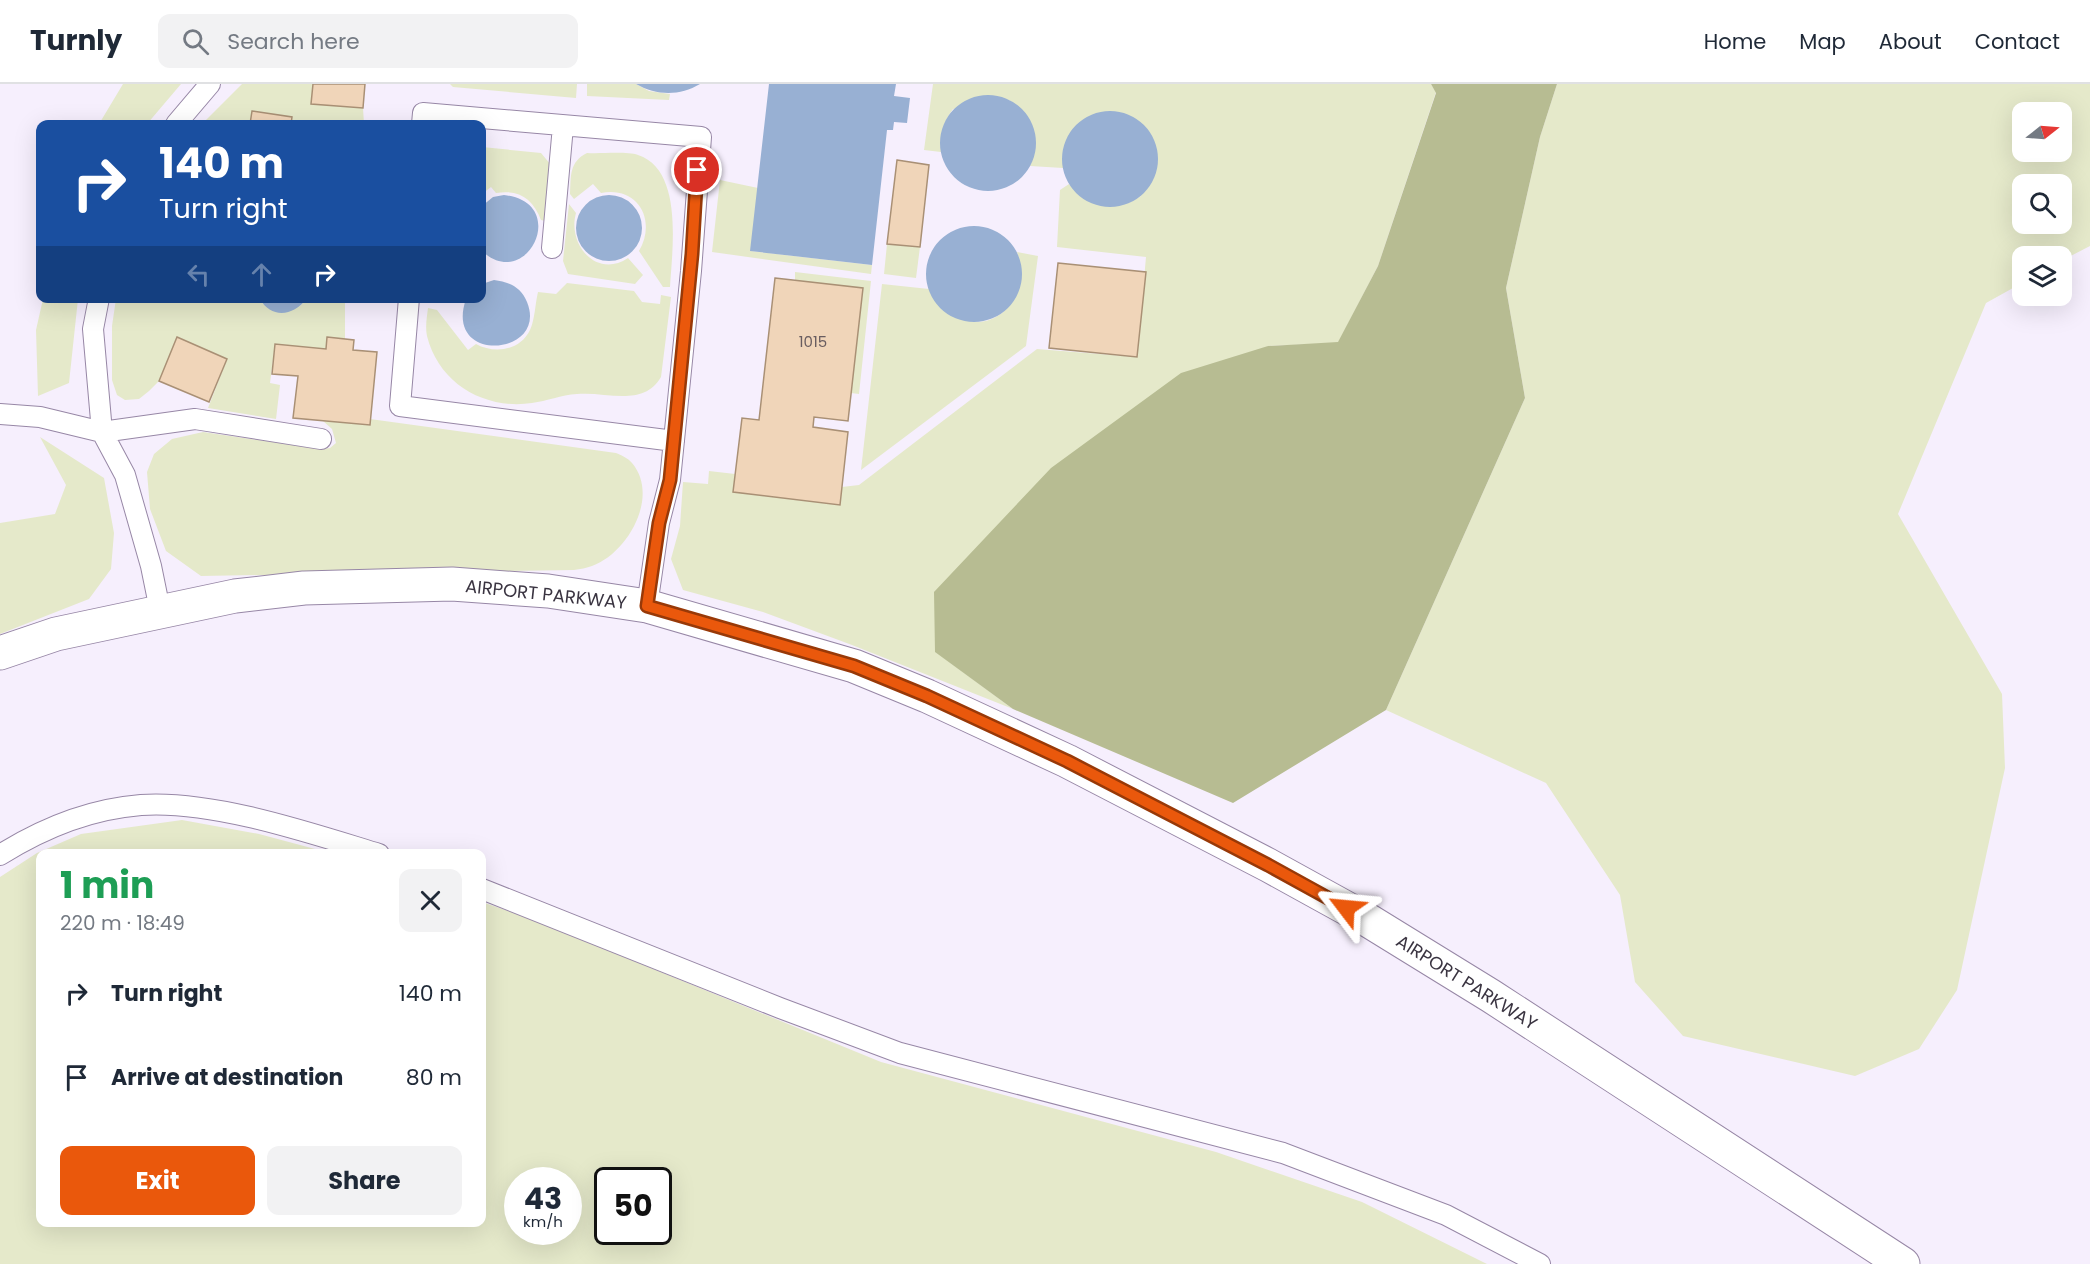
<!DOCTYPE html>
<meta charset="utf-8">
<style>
:root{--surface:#fff;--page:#f2f2f3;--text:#1f2937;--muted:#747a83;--line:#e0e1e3;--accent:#ea580c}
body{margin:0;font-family:Poppins,sans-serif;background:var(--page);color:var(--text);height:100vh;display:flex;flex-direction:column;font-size:22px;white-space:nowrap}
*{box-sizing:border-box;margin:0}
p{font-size:20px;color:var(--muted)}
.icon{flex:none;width:33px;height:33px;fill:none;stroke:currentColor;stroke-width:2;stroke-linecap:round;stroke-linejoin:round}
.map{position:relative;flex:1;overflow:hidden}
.sheet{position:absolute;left:36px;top:765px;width:450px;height:378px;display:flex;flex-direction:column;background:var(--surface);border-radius:12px;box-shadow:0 6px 24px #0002}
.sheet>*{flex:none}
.hud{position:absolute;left:36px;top:36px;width:450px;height:183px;border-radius:12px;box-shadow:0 6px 24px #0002;background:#1a4fa0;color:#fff;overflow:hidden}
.needle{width:39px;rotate:73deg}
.fabs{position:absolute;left:2012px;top:18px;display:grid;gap:12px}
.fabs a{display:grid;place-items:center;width:60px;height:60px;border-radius:12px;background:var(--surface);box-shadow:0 6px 24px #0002;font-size:30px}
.speed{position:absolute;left:504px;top:1083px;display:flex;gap:12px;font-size:30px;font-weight:700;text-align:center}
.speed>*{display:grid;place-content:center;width:78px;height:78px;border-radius:50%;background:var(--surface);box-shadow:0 6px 24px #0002;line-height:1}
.speed small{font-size:15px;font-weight:400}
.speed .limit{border:3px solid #111;border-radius:9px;background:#fff;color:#111}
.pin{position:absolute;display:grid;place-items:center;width:51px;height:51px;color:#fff;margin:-26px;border:3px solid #fff;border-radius:50%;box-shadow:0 2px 6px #0007}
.me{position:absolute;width:66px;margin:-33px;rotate:299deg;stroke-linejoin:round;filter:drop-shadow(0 0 4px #0008)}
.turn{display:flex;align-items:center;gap:21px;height:126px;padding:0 24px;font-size:27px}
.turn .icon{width:78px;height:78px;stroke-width:2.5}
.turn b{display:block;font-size:42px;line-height:51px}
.lanes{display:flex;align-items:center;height:57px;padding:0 24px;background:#0003;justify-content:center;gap:30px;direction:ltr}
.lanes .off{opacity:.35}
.round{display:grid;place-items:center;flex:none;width:63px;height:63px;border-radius:12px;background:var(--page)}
.overview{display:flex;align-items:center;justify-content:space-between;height:102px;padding:0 24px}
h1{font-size:36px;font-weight:700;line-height:45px;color:#1e9e55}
.primary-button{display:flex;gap:12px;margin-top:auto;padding:12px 24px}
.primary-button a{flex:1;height:69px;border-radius:12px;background:var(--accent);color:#fff;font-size:24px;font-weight:700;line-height:69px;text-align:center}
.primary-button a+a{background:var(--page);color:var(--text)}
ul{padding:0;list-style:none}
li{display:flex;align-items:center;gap:18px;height:84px;padding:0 24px}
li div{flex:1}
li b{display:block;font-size:22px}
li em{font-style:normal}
header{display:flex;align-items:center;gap:36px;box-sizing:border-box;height:84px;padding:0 30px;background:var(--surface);border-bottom:2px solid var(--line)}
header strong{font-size:28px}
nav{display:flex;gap:33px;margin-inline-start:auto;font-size:21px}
.search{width:420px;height:54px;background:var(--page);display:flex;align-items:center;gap:15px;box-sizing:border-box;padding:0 21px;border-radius:12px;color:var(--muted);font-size:22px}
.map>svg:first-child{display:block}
.green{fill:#e5e9ca;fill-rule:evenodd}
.forest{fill:#b7bc92}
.water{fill:#98b0d3}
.building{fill:#f0d5b9;stroke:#a99075;stroke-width:1.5}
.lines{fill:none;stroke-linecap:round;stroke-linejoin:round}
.lane-casing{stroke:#9787a6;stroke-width:22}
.secondary-casing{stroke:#9787a6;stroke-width:35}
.lane{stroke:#fff;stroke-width:20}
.secondary{stroke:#fff;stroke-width:33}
.route-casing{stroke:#983908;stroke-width:15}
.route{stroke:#ea580c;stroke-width:10}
.labels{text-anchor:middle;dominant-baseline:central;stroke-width:4.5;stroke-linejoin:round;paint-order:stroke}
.number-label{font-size:15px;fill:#685c5f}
.street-label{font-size:18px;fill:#3a3441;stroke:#fff}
</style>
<header>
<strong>Turnly</strong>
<div class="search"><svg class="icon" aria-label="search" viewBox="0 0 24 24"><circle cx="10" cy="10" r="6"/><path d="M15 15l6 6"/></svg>Search here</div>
<nav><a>Home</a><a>Map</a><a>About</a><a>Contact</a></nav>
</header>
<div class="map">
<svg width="2090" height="1180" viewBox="0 0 2090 1180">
<rect width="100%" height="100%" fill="#f6effd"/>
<path class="green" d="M123 0H181L147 40H99Z
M242 0H313L311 20 363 24 364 40H202Z
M450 0H577L576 14 453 3Z
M587 0H636L649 7 670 10 669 16 587 12Z
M933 0H1431L1436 8 1378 182 1338 259 1268 262 936 568 1013 625 852 561 763 528 683 506 671 475 680 442 683 398 708 400 709 387 735 390 733 408 839 421 842 403 859 401 1037 265 1137 273 1146 173 1057 163 1060 106 1069 100C1089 124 1115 129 1141 112L1063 68V84L1030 82C1039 56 1032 32 1009 16L953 25C943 39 940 50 941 68L924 66Z
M1557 0H2090V162L2061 177V172H2022V199L1986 219 1898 430 2002 610 2005 684 1957 906 1919 965 1855 992 1683 952 1635 898 1620 811 1546 699 1386 626 1525 314 1506 204 1540 53ZM2022 28H2061V68H2022ZM2022 100H2061V140H2022Z
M482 63 541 69 551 81 545 137 541 136C533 115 519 105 496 109L491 103 482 110Z
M587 69C601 70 626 67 638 71 684 86 672 167 670 203H663L639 167C657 136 638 102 601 109L593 100 574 115 570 110C571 92 569 78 587 69Z
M720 96 758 104 751 167 872 181 871 190 712 168Z
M569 120 576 129C567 161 597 195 628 174L643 191 635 200 568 190 563 177Z
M887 160 920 163 916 194 884 190Z
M1017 168 1038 172 1026 262 861 386 882 200 929 205C933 215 938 219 947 226 990 260 1033 214 1017 168Z
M795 188 871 197 859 310 851 309 863 204 795 197Z
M567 199 634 207 642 218 660 220 661 211 671 213 661 293C643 324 606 307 577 310 561 311 547 317 532 319 485 326 439 300 427 252 425 243 427 232 428 224L437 226 468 266 476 260C494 270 520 267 530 246 535 235 535 220 538 208L556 210Z
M43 215H78L69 299 38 312 36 246Z
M116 215H177L203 218 209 215H260L261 218 300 222 306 215H345V255L328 253 326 265 275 260 270 299 280 301 276 335 208 324 227 275 177 253 159 297 149 307 139 315 125 316 117 311 112 296V242Z
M370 335 616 369C621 371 628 374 632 379 660 412 628 469 592 482 587 484 580 485 574 486L201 492 166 467 150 425 147 388 154 370 172 355 203 348 321 365 330 364 336 359 332 345 323 337 369 341Z
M40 353 104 394 114 449 111 485 89 515 0 550V439L55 430 66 401Z
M182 736 259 750 330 769 40 770V1138H482V818L529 834 881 978 1216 1068 1362 1118 1487 1180H0V793L37 769 81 750ZM518 1096H568V1148H518ZM608 1096H658V1148H608Z"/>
<path class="forest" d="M1431 0H1557L1540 53 1506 204 1525 314 1386 626 1233 719 1013 625 935 568 934 508 1051 384 1181 289 1268 262 1338 258 1378 182 1436 9Z"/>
<path class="water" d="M636 0H700C680 12 657 12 636 0Z
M769 0H896L894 12 910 14 907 39 894 38 893 46H887L872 181 750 167Z
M940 59a48 48 0 1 1 96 0a48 48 0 1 1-96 0Z
M1062 75a48 48 0 1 1 96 0a48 48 0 1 1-96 0Z
M576 144a33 33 0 1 1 66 0a33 33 0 1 1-66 0Z
M504 111C571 118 527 209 482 167V122L493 113Z
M926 190a48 48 0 1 1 96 0a48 48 0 1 1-96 0Z
M494 196C509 198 521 203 527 218 549 272 443 281 466 215L482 214V200Z
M260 215H306C294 232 271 235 260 215Z"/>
<path class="building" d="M313 0H365L363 24 311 20Z
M252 27 292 33 291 40H250Z
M897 76 929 81 920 163 887 160Z
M1058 179 1146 188 1137 273 1049 264Z
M775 194 863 204 848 337 814 333 813 343 848 348 840 421 733 408 742 334 759 336Z
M177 253 227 275 209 318 159 297Z
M327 253 354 256 353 266 377 268 370 341 293 334 298 292 272 290 275 260 326 265Z"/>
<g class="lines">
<g class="lane-casing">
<path id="lane" d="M176 40 210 0
M422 40 423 29 701 53 691 187 670 396 659 439 647 522
M552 164 563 42
M99 214 93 245 102 348 125 391 151 482 160 526
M409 214 400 322 674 357
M0 330 40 333 102 348 195 335 321 355
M0 771C43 744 90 725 141 721 213 716 310 749 379 770
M482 805 780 924 900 969 1283 1069 1446 1131 1540 1180"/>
</g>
<g class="secondary-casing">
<path id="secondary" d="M0 569 56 550 235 512 304 504 452 500 548 507 647 522 854 582 927 612 1067 677 1268 781 1366 835 1491 912 1903 1180"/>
</g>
<use href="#lane" class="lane"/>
<use href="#secondary" class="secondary"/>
</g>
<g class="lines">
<g class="route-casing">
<path id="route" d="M697 86 692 170 670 396 659 439 647 522 854 582 927 612 1067 677 1268 781 1346 824"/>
</g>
<use href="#route" class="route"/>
</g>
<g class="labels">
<g class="number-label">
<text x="813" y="257">1015</text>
</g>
<g class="street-label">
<text transform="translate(546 510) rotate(6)">AIRPORT PARKWAY</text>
<text transform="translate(1467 898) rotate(32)">AIRPORT PARKWAY</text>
</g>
</g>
</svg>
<div class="fabs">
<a><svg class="needle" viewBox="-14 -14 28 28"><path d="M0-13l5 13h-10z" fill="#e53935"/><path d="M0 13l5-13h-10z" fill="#747a83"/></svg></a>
<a><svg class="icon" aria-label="search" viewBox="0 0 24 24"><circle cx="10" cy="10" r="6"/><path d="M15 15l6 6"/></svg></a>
<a><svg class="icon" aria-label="layers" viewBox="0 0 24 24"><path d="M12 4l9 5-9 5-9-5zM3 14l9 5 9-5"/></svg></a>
</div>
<div class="speed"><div>43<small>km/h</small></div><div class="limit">50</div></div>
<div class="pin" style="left:697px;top:86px;background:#d93025"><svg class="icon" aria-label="arrive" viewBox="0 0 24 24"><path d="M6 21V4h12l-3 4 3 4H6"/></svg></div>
<svg class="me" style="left:1346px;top:824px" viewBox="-20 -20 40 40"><path d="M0-17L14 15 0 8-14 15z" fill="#ea580c" stroke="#fff" stroke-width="4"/></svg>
<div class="hud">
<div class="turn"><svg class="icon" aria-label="right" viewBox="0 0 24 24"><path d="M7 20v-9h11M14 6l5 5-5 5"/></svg><div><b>140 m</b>Turn right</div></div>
<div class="lanes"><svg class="icon off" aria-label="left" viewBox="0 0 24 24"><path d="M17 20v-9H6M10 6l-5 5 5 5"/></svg><svg class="icon off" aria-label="ahead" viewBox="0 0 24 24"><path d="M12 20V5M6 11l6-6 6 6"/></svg><svg class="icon" aria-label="right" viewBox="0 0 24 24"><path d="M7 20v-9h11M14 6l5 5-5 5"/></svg></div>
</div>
<section class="sheet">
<div class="overview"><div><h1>1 min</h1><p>220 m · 18:49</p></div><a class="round"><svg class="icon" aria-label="close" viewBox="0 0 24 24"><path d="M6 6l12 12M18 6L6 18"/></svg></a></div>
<ul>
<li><svg class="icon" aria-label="right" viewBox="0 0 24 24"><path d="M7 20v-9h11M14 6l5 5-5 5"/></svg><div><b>Turn right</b></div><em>140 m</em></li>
<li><svg class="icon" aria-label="arrive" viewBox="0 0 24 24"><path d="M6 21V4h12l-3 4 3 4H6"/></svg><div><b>Arrive at destination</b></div><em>80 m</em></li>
</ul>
<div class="primary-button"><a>Exit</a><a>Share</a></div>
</section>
</div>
